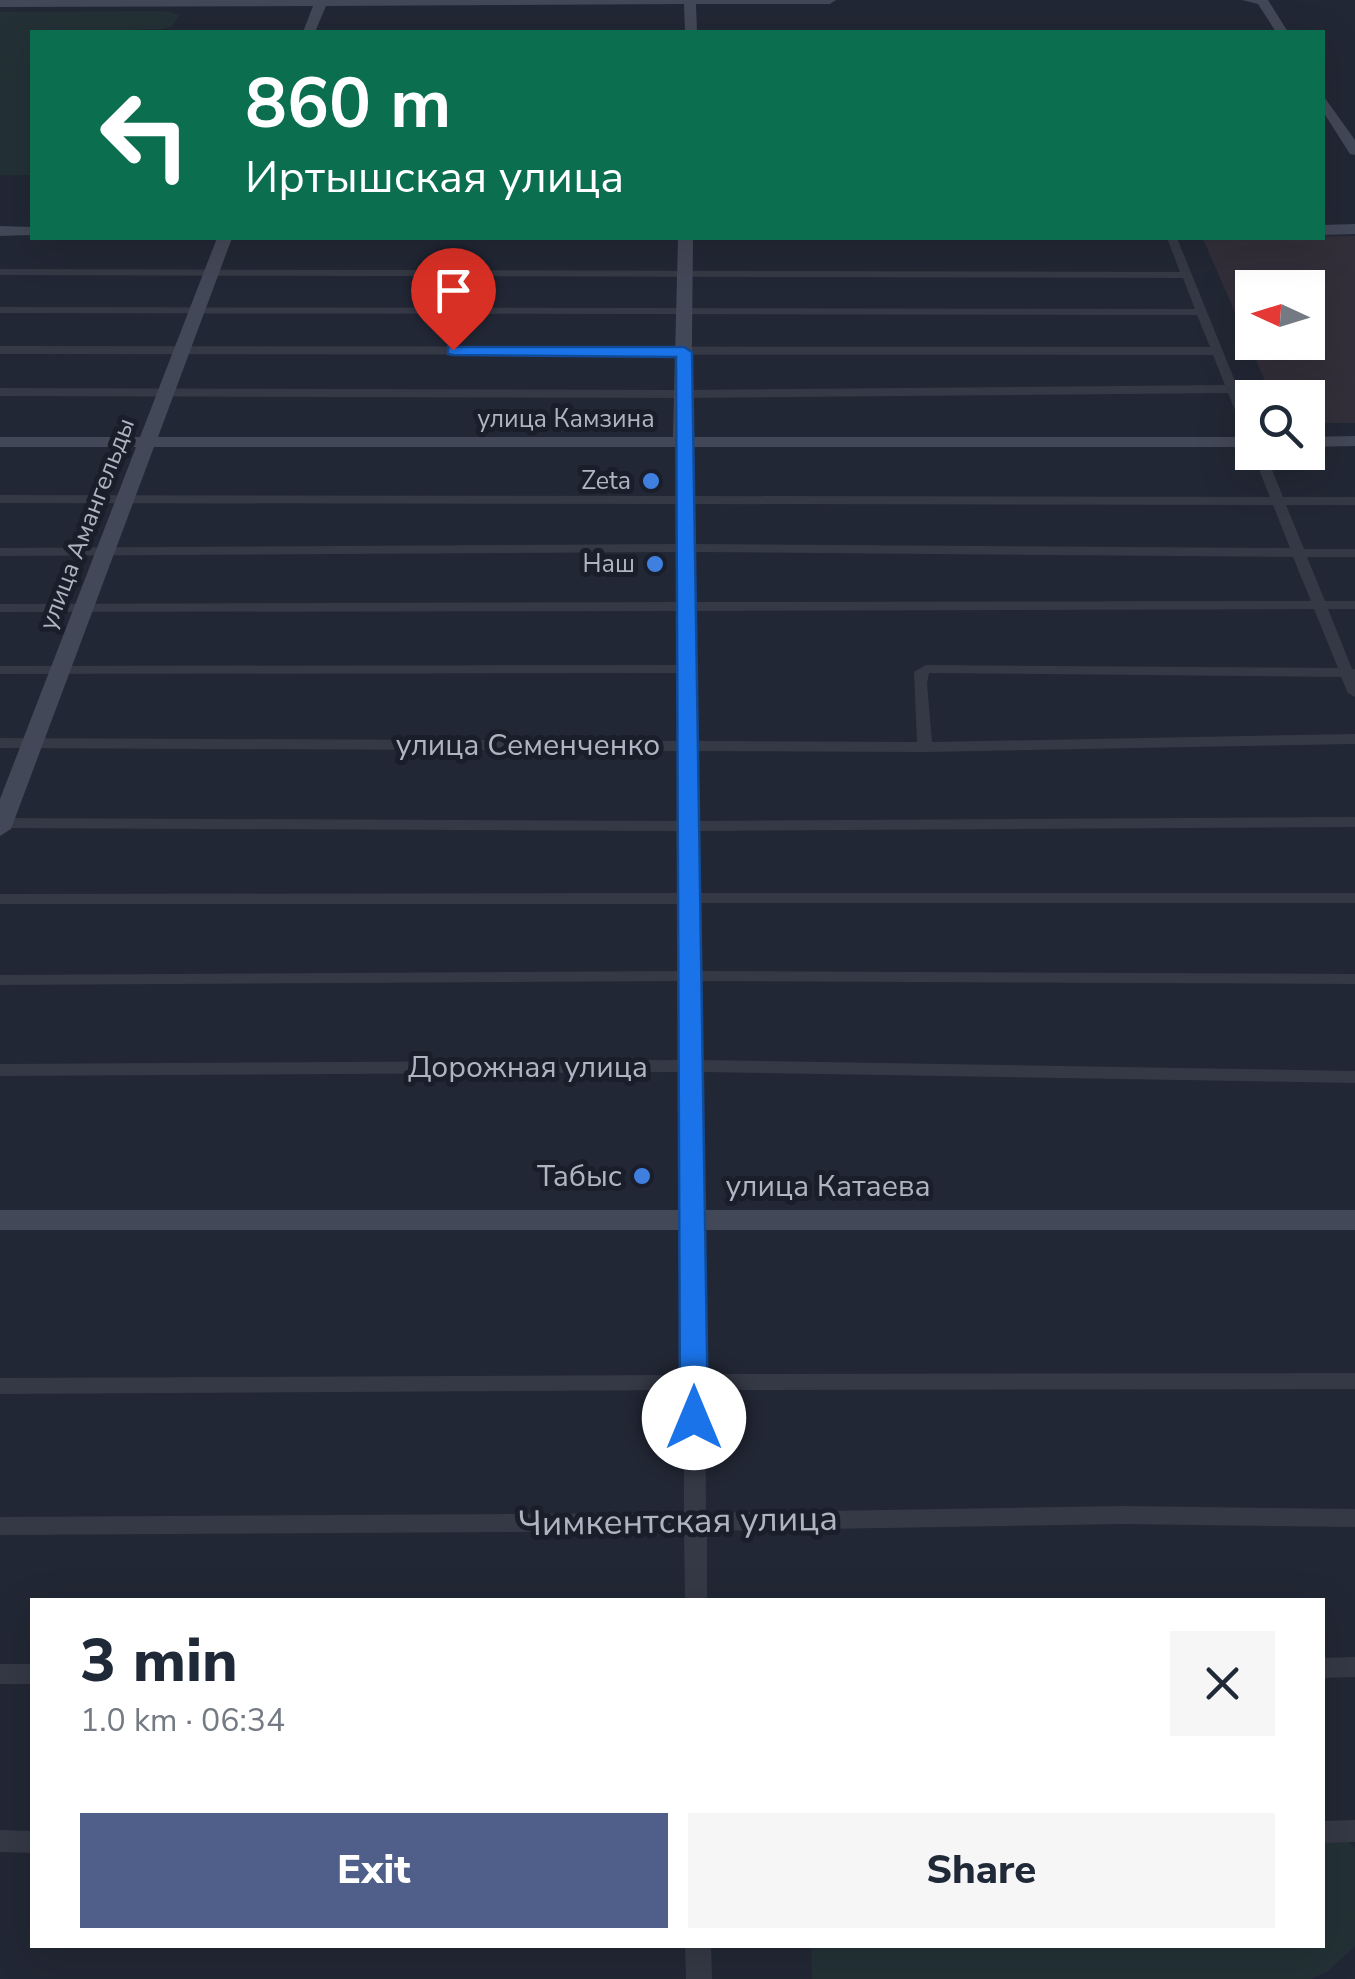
<!DOCTYPE html>
<meta charset="utf-8">
<style>
:root{--surface:#fff;--page:#f6f6f7;--text:#1f2937;--muted:#747a83;--accent:#4f5f89}
body{margin:0;font-family:"Nunito Sans",sans-serif;background:var(--page);color:var(--text);height:100vh;display:flex;flex-direction:column;font-size:38px;white-space:nowrap}
*{box-sizing:border-box;margin:0}
p{font-size:32px;color:var(--muted)}
.icon{flex:none;width:55px;height:55px;fill:none;stroke:currentColor;stroke-width:2;stroke-linecap:round;stroke-linejoin:round}
.map{position:relative;flex:1;overflow:hidden}
.details{position:absolute;left:30px;top:1598px;width:1295px;height:350px;display:flex;flex-direction:column;background:var(--surface);border-radius:0px;box-shadow:0 10px 40px #0002}
.details>*{flex:none}
.top-card{position:absolute;left:30px;top:30px;width:1295px;height:210px;border-radius:0px;box-shadow:0 10px 40px #0002;background:#0b6e4f;color:#fff;overflow:hidden}
.needle{width:65px;rotate:274deg}
.controls{position:absolute;left:1235px;top:270px;display:grid;gap:20px}
.controls a{display:grid;place-items:center;width:90px;height:90px;border-radius:0px;background:var(--surface);box-shadow:0 10px 40px #0002;font-size:50px}
.pin{position:absolute;display:grid;place-items:center;width:85px;height:85px;color:#fff;margin:-102px -42px;border-radius:50% 50% 50% 0;rotate:-45deg;box-shadow:0 0 10px #0007}
.pin .icon{rotate:45deg}
.me{position:absolute;width:110px;margin:-55px;rotate:0deg;stroke-linejoin:round;filter:drop-shadow(0 0 8px #0008)}
.turn{display:flex;align-items:center;gap:35px;height:210px;padding:0 50px;font-size:45px}
.turn .icon{width:130px;height:130px;stroke-width:2.5}
.turn b{display:block;font-size:70px;line-height:85px}
.round{display:grid;place-items:center;flex:none;width:105px;height:105px;border-radius:0px;background:var(--page)}
.head{display:flex;align-items:center;justify-content:space-between;height:170px;padding:0 50px}
h1{font-size:60px;font-weight:800;line-height:75px}
.button{display:flex;gap:20px;margin-top:auto;padding:20px 50px}
.button a{flex:1;height:115px;border-radius:0px;background:var(--accent);color:#fff;font-size:40px;font-weight:800;line-height:115px;text-align:center}
.button a+a{background:var(--page);color:var(--text)}
.map>svg:first-child{display:block}
.medical{fill:#322f3a;fill-rule:evenodd}
.green{fill:#233136}
.lines{fill:none;stroke-linecap:round;stroke-linejoin:round}
.street{fill:#353945;fill-rule:evenodd}
.secondary{fill:#434858;fill-rule:evenodd}
.route{fill:#1a73e8;stroke:#114b97;stroke-width:2.5}
.shop-dot{fill:#3f7fe0;stroke:#1a1e2a;stroke-width:4}
.labels{text-anchor:middle;dominant-baseline:central;stroke-width:10;stroke-linejoin:round;paint-order:stroke}
.far-street-label{font-size:25px;fill:#afb4c2;stroke:#1a1e2a}
.far-poi-label{font-size:25px;fill:#afb4c2;stroke:#1a1e2a;text-anchor:end}
.street-label{font-size:30px;fill:#afb4c2;stroke:#1a1e2a}
.poi-label{font-size:30px;fill:#afb4c2;stroke:#1a1e2a;text-anchor:end}
.near-street-label{font-size:35px;fill:#afb4c2;stroke:#1a1e2a}
</style>
<div class="map">
<svg width="1355" height="1979" viewBox="0 0 1355 1979">
<rect width="100%" height="100%" fill="#222735"/>
<path class="medical" d="M1355 236V423H1308V398L1272 397 1203 239ZM1252 288H1308V342H1252Z"/>
<path class="green" d="M164 11 180 15 172 26 164 29 32 32V175H0V12Z
M1345 1840 1355 1848V1946L1328 1971 1311 1979H812L811 1945H1322L1323 1841Z"/>
<g class="lines">
<path class="street" d="M1167 238H1177L1252 423V441L1246 437 1228 393 683 398 0 396V388L683 390 1225 385 1213 355 0 354V346L1210 347 1197 315 0 313V307L1195 309 1183 278 0 275V269L1180 272Z
M682 440 688 444 690 496 1270 497 1252 452V451L1265 452 1283 497H1355V505H1286L1304 549H1355V557H1307L1325 601H1355V609H1328L1352 669H1355V697L1348 693 1341 677 929 673 927 683 932 742 1355 734V744L925 752 697 751 698 821 1355 817V827L698 831 699 893H1355V903H699L700 971 1355 974V984L700 981 701 1060 1355 1071V1083L701 1072 705 1374 1355 1373V1389L705 1390 706 1513 1123 1506 1355 1509V1527L1123 1524 707 1531V1600H685L684 1531 0 1535V1517L684 1513V1390L0 1394V1378L684 1375 683 1072 0 1076V1064L683 1060 682 981 0 985V975L682 971V904H0V894L682 893V831L0 828V818L682 821 681 751 0 748V738L681 741V673L0 674V666L681 665V611L0 612V604L681 602 679 552 0 556V548L679 544 678 504 0 503V495L677 496 676 444ZM691 504 1273 505 1290 548 692 544ZM693 552 1293 557 1311 601 695 602ZM1314 609 1338 668 926 665 914 672 917 742 697 741 695 611Z
M1355 1657V1677L1322 1678V1658Z
M0 1664H32V1684H0Z
M1355 1820V1842L1322 1843V1821Z
M0 1830 32 1831V1853L0 1852Z
M685 1945H711L712 1979H686Z"/>
<path class="secondary" d="M0 0H836L830 4H696L697 32H685L684 4 326 6 315 32H303L313 6 0 7Z
M1242 0H1268L1288 32H1276L1258 4Z
M1322 94 1355 140V155L1350 154 1322 110Z
M1355 224V234L1322 235V225Z
M0 226 32 227V235L0 236Z
M217 238H232L158 437H673L678 238H693L691 437H1252V447H154L11 829 0 836V799L136 447H0V437H140Z
M1355 436V446L1308 447V437Z
M0 1210H1355V1230H0Z"/>
</g>
<path class="route" d="M448 347H684L692 352 708 1418 704 1426 694 1429 684 1426 680 1418 676 357 453 355 448 354Z"/>
<g class="shop-dot">
<circle cx="651" cy="481" r="10"/>
<circle cx="655" cy="564" r="10"/>
<circle cx="642" cy="1176" r="10"/>
</g>
<g class="labels">
<g class="far-street-label">
<text x="566" y="419">улица Камзина</text>
<text transform="translate(87 524) rotate(-69)">улица Амангельды</text>
</g>
<g class="far-poi-label">
<text x="631" y="481">Zeta</text>
<text x="635" y="564">Наш</text>
</g>
<g class="street-label">
<text x="528" y="745">улица Семенченко</text>
<text x="528" y="1067">Дорожная улица</text>
<text x="828" y="1186">улица Катаева</text>
</g>
<g class="poi-label">
<text x="622" y="1176">Табыс</text>
</g>
<g class="near-street-label">
<text transform="translate(678 1521) rotate(-1)">Чимкентская улица</text>
</g>
</g>
</svg>
<div class="controls">
<a><svg class="needle" viewBox="-14 -14 28 28"><path d="M0-13l5 13h-10z" fill="#e53935"/><path d="M0 13l5-13h-10z" fill="#747a83"/></svg></a>
<a><svg class="icon" aria-label="search" viewBox="0 0 24 24"><circle cx="10" cy="10" r="6"/><path d="M15 15l6 6"/></svg></a>
</div>
<div class="pin" style="left:453px;top:350px;background:#d93025"><svg class="icon" aria-label="arrive" viewBox="0 0 24 24"><path d="M6 21V4h12l-3 4 3 4H6"/></svg></div>
<svg class="me" style="left:694px;top:1418px" viewBox="-20 -20 40 40"><circle r="19" fill="#fff"/><path d="M0-13L10 11 0 6-10 11z" fill="#1a73e8"/></svg>
<div class="top-card">
<div class="turn"><svg class="icon" aria-label="left" viewBox="0 0 24 24"><path d="M17 20v-9H6M10 6l-5 5 5 5"/></svg><div><b>860 m</b>Иртышская улица</div></div>
</div>
<section class="details">
<div class="head"><div><h1>3 min</h1><p>1.0 km · 06:34</p></div><a class="round"><svg class="icon" aria-label="close" viewBox="0 0 24 24"><path d="M6 6l12 12M18 6L6 18"/></svg></a></div>
<div class="button"><a>Exit</a><a>Share</a></div>
</section>
</div>
